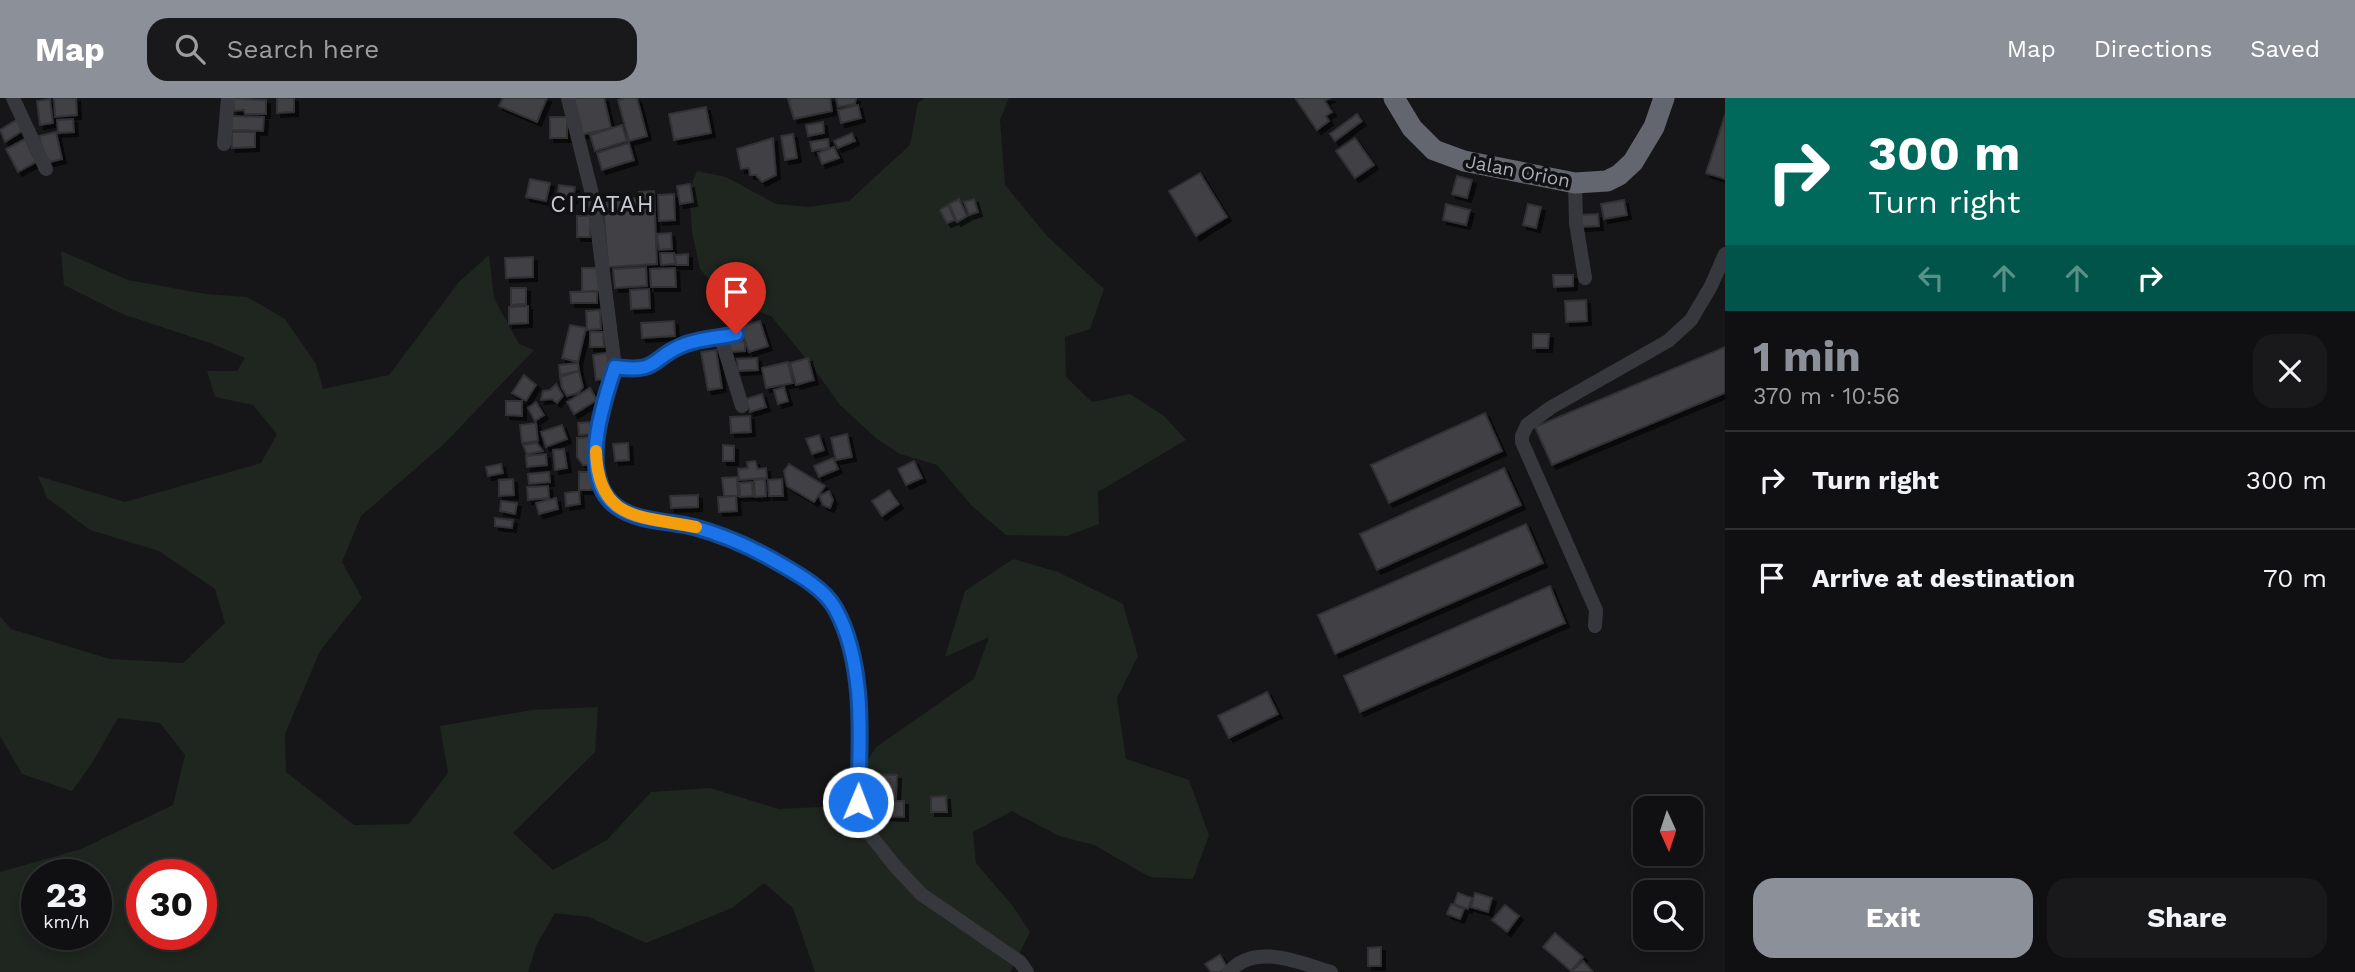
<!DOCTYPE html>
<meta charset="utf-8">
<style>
:root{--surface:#101012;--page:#19191b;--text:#f1f3f6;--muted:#9c9d9f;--line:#303032;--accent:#8c9099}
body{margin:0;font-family:"Work Sans",sans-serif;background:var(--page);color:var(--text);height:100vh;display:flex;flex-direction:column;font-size:26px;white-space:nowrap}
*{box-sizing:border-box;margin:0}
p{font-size:23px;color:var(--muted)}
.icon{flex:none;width:38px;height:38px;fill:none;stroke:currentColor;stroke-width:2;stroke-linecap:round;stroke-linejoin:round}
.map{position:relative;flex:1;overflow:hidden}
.side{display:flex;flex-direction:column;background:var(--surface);width:630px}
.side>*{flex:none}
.guide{background:#00695c;color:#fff;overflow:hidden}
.needle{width:46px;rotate:177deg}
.buttons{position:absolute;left:1633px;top:698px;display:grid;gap:14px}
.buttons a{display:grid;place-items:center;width:70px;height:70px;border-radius:14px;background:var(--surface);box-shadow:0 4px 10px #0003,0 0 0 2px var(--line);font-size:35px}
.speed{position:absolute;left:21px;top:761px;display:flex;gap:14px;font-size:35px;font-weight:700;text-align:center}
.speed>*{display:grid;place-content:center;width:91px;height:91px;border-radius:50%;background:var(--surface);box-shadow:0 4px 10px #0003,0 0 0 2px var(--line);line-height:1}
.speed small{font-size:18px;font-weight:400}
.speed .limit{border:10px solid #d22;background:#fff;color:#111}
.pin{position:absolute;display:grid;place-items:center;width:60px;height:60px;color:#fff;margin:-72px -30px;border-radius:50% 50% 50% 0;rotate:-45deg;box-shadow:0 0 7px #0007}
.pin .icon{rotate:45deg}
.me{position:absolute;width:77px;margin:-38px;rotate:1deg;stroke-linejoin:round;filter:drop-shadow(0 0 5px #0008)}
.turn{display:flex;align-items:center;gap:24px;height:147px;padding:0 28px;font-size:32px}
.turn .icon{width:91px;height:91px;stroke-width:2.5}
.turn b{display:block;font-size:49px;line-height:60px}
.lanes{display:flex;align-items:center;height:66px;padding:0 28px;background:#0003;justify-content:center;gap:35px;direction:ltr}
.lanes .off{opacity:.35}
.round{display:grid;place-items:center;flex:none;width:74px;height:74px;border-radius:21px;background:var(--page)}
.headline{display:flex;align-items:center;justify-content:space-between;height:119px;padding:0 28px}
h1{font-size:42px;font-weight:700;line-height:52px;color:var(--accent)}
.button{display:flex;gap:14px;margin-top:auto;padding:14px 28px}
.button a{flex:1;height:80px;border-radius:21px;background:var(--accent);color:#fff;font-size:28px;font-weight:700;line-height:80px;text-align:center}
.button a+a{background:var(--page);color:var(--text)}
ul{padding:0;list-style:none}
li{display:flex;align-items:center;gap:21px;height:98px;padding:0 28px;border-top:2px solid var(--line)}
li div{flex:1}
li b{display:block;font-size:26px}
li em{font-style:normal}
header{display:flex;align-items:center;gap:42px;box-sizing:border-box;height:98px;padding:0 35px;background:var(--accent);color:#fff}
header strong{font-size:33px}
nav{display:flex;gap:38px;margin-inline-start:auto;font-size:24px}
.search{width:490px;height:63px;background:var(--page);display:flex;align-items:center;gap:18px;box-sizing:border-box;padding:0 24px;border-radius:21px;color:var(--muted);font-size:26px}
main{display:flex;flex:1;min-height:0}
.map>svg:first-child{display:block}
.green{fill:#1e261f;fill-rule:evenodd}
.building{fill:#404145;stroke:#303034;stroke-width:2;filter:url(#shadow)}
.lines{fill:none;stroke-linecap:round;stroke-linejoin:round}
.minor{stroke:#37383d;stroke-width:14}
.highway{stroke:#63666e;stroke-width:21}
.route-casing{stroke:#114b97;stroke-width:18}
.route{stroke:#1a73e8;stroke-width:12}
.slow{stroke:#f59e0b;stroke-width:12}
.labels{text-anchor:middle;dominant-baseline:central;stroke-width:7;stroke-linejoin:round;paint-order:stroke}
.street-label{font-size:19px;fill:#a8adb8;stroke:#111113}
.quarter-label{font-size:23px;letter-spacing:2px;fill:#c9ccd4;stroke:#111113}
</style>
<header>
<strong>Map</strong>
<div class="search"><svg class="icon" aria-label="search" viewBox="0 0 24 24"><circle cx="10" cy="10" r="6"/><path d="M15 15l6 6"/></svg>Search here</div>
<nav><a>Map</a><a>Directions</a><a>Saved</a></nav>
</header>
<main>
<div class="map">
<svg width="1725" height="874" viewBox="0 0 1725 874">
<defs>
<filter id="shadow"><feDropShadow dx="4" dy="4" stdDeviation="0" flood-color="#0009"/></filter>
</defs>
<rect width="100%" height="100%" fill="#161618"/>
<path class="green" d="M925 0H1009L1000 22 1005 87 1047 138 1104 191 1090 231 1065 239 1066 279 1092 304 1130 296 1164 318 1186 342 1098 394 1099 426 1067 438 1006 437 972 408 937 367 900 356 877 341 840 307 812 268 771 218 727 202 700 171 692 134 689 93 697 73 726 79 776 106 809 109 849 103 910 47 918 5Z
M61 153 128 182 206 196 247 199 285 221 316 266 323 291 389 277 459 184 489 157 494 200 519 246 534 252 444 346 361 418 342 464 362 500 320 553 285 636 286 674 354 727 409 726 448 675 440 628 532 612 598 609 595 654 513 735 553 772 607 742 651 694 710 690 779 711 839 708 876 649 974 581 989 539 945 559 965 493 1013 461 1058 474 1123 506 1138 558 1117 600 1126 661 1189 682 1209 737 1193 781 1150 779 1094 747 1059 738 1012 713 973 734 976 765 1012 807 1030 834 1010 874H815L793 810 764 785 732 810 646 845 589 819 555 815 537 846 528 874H0V774L81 751 173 707 185 657 160 625 118 620 92 665 72 693 22 676 0 638V518L11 531 110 561 183 565 225 525 215 491 159 453 90 432 47 400 38 378 125 404 261 365 277 336 253 307 215 299 207 273H237L245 260 213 246 122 216 64 187ZM37 777H96V836H37ZM142 777H201V836H142Z"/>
<path class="building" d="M54 0H76L77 17 55 19Z
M233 0 266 2V16H245L244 12 234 13Z
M277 0H294V14L277 15Z
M503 0H547L537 24 499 8Z
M573 0H604L611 30 581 37Z
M625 0H637L647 38 629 43 618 2Z
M794 0H830L832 13 794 21 788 1Z
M836 0H856L855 6 838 9Z
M1295 0H1330L1325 3 1332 14 1326 18 1329 23 1317 32Z
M50 1 53 25 40 27 37 3Z
M858 7 861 20 841 25 838 12Z
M706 9 711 35 674 42 669 16Z
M1357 16 1362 23 1335 43 1330 36Z
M1725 17V81L1706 75Z
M232 18 264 19 263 33 231 32Z
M550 19H567V40H550Z
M18 21 24 32 5 44 0 32Z
M73 21 74 34 58 35 57 22Z
M823 24 824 35 808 38 806 27Z
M622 27 627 43 595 53 590 37Z
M56 34 62 61 46 65 39 38Z
M232 34H255V49L232 50Z
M852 35 855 43 838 50 834 43Z
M793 36 797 60 785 62 781 38Z
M773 40 776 77 762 84 756 77H750L749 70 741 71 737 51Z
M1355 40 1374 67 1355 80 1336 53Z
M25 41 36 64 18 74 6 51Z
M828 41 829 50 812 53 810 44Z
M629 45 634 62 602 72 597 55Z
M834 49 839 60 822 66 818 55Z
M1200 75 1227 119 1196 138 1169 93Z
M1457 78 1472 82 1467 100 1452 96Z
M530 81 550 85 546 103 526 99Z
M690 86 693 104 680 106 677 88Z
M559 87 575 89 573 101 557 98Z
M654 93 657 166 608 169 603 106 614 102 640 100 639 94Z
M674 96 675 122 659 123 658 97Z
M959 101 967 118 957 124 949 106Z
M974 101 978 114 969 117 964 104Z
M1624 102 1627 117 1604 121 1601 106Z
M1446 106 1470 112 1466 127 1443 122Z
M1528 106 1541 109 1536 130 1523 127Z
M948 107 955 122 947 125 940 112Z
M1598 116 1599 128 1579 129V117Z
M577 118H591L590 139H577Z
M671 135 672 151 659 152 657 136Z
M660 155H674L675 166 661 167Z
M688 156V167H676L675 157Z
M533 159V179L506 180 505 160Z
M646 169 647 188 615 190 613 171Z
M582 170H599L600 193 582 194Z
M675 170 676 189H651L650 171Z
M1553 177H1573V188L1554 189Z
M511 190H526V206L511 207Z
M649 191 650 210 631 211 630 192Z
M597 193V205H571L570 194Z
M1586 202 1587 223 1566 224 1565 203Z
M528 208V225L509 226V209Z
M600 212 601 231 587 232 586 213Z
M674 223 675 238 642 240 641 225Z
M760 223 768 248 749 254 740 229Z
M570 227 586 230 578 264 562 260Z
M590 234H603L604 249H590Z
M1533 236H1549L1548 250H1533Z
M745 243V253L730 254 729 244Z
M1725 249V295L1552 367 1535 329Z
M716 252 722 290 708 292 701 254Z
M607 255 610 281 596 282 593 257Z
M757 260 758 272 738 273 737 261Z
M808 260 814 282 796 287 790 265Z
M788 264 793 285 766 290 762 270Z
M578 265 579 273 560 277 559 267Z
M579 273 583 289 578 295 567 298 562 290 560 279Z
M524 277 536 287 526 303 512 295Z
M556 286 563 298 557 305 552 301 541 302 543 293 550 292Z
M784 289 788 303 778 306 774 292Z
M590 290 597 302 574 316 567 304Z
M762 296 766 309 750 314 746 301Z
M506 303H522V318L506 317Z
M536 304 544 317 535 323 528 310Z
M1485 315 1502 353 1389 405 1371 367Z
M750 318 751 334 731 335 730 319Z
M590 324 591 336 579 337 578 325Z
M536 325 538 343 522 345 520 327Z
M562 327 567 341 546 349 541 334Z
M847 336 852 359 836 362 831 340Z
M819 337 824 352 812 356 806 341Z
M589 339 591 367H583L577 359V340Z
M537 345 543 353 527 356 523 347Z
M628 345 629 362 615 363 613 346Z
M723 347 734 348V363H723Z
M564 351 567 370 555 372 553 352Z
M546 356 547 367 527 369 526 358Z
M833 360 838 371 819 379 814 368Z
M755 363 758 371 766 370 767 380 739 382 738 371 748 370 747 364Z
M914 363 922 380 906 387 898 371Z
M501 366 503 375 488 378 486 369Z
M789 366 825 388 814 404 787 388 784 373Z
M1504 370 1521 407 1377 472 1360 436Z
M549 374 550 384 529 386 528 376Z
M579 374H593L592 392H579Z
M737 379 738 398H724L722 380Z
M513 381 514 397 499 398V382Z
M765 381 766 398 755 399 754 382Z
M782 381 783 398H769L768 382Z
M752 384 753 398 740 399 739 385Z
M548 388 549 400 528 402 527 389Z
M889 392 899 406 882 418 872 403Z
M579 393 580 406 566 408 565 395Z
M829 393 833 402 830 410 823 407 819 398Z
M698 397V409L671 410 670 398Z
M736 398 737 413 719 414 718 399Z
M556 400 558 411 539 416 536 405Z
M501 403 517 405 515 416 500 413Z
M495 420 513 422 512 430 495 428Z
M1526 426 1543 465 1335 556 1318 517Z
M1550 488 1565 525 1360 614 1344 578Z
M1267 594 1278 616 1229 640 1218 618Z
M872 676 897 677 896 701H871Z
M946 698 947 714H931V699Z
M875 703H904V719L875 718Z
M1458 795 1472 800 1468 811 1454 806Z
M1475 795 1492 800 1488 814 1471 809Z
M1451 806 1464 811 1460 821 1447 816Z
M1505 807 1519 818 1507 834 1492 822Z
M1555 835 1583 859 1571 873 1543 849Z
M1381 849V868H1368V850Z
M1220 857 1227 869 1220 874H1211L1205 866Z
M1583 863 1593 874H1571Z"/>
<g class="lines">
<path class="minor" d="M13 0 46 71
M568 0 594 104 615 269 595 341 596 363 604 393 618 410 633 417 696 429 762 455 804 479 827 499 835 511 848 544 855 576 860 621 858 704 872 739 895 768 921 796 1020 864 1027 874
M224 46 228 0
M1575 85 1576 125 1585 180
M721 240 742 308
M615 269C661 275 651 258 686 246 703 240 720 240 736 235
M1595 528 1596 512 1522 344V338L1527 327 1550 310 1668 243 1691 222 1711 188 1725 156
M1229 874C1255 844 1300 865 1331 874"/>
<path class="highway" d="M1394 0 1412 30 1434 52 1464 63 1575 85 1607 83 1619 77 1633 64 1654 29 1664 0"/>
</g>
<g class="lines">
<g class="route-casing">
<path id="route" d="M736 236C720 240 702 240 686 246 651 258 661 276 615 269 603 305 577 381 617 409 638 424 670 423 694 429 724 437 755 451 782 467 801 478 824 491 835 510 866 565 860 644 858 704"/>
</g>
<use href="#route" class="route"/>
<path class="slow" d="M596 353C598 423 640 418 696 429"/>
</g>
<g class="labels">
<g class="street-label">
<text transform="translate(1518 73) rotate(11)">Jalan Orion</text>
</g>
<g class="quarter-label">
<text x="603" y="106">CITATAH</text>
</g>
</g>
</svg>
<div class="buttons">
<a><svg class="needle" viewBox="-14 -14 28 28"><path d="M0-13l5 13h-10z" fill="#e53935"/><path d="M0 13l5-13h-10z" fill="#9c9d9f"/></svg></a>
<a><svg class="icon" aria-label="search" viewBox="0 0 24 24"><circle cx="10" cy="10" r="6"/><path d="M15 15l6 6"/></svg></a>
</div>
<div class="speed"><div>23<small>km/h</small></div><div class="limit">30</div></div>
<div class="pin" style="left:736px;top:236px;background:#d93025"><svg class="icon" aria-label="arrive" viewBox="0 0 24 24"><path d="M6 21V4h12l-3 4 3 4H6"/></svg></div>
<svg class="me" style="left:858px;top:704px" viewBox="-20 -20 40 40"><circle r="17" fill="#1a73e8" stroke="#fff" stroke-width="3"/><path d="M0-11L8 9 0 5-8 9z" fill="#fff"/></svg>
</div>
<section class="side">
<div class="guide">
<div class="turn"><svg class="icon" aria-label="right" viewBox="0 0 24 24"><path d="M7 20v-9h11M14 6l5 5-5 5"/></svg><div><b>300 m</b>Turn right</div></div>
<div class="lanes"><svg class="icon off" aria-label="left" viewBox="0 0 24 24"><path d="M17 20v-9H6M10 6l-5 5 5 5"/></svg><svg class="icon off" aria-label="ahead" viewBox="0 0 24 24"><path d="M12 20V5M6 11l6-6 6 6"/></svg><svg class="icon off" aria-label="ahead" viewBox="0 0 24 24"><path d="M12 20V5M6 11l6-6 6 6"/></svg><svg class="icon" aria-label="right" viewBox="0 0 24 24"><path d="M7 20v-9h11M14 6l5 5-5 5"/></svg></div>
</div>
<div class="headline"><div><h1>1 min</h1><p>370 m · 10:56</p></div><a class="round"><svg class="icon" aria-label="close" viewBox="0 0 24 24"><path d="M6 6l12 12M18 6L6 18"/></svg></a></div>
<ul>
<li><svg class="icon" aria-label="right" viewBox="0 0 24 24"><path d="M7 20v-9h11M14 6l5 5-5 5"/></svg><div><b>Turn right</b></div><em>300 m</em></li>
<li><svg class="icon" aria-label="arrive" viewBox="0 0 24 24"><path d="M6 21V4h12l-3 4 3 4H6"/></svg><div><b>Arrive at destination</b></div><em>70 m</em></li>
</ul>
<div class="button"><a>Exit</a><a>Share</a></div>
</section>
</main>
